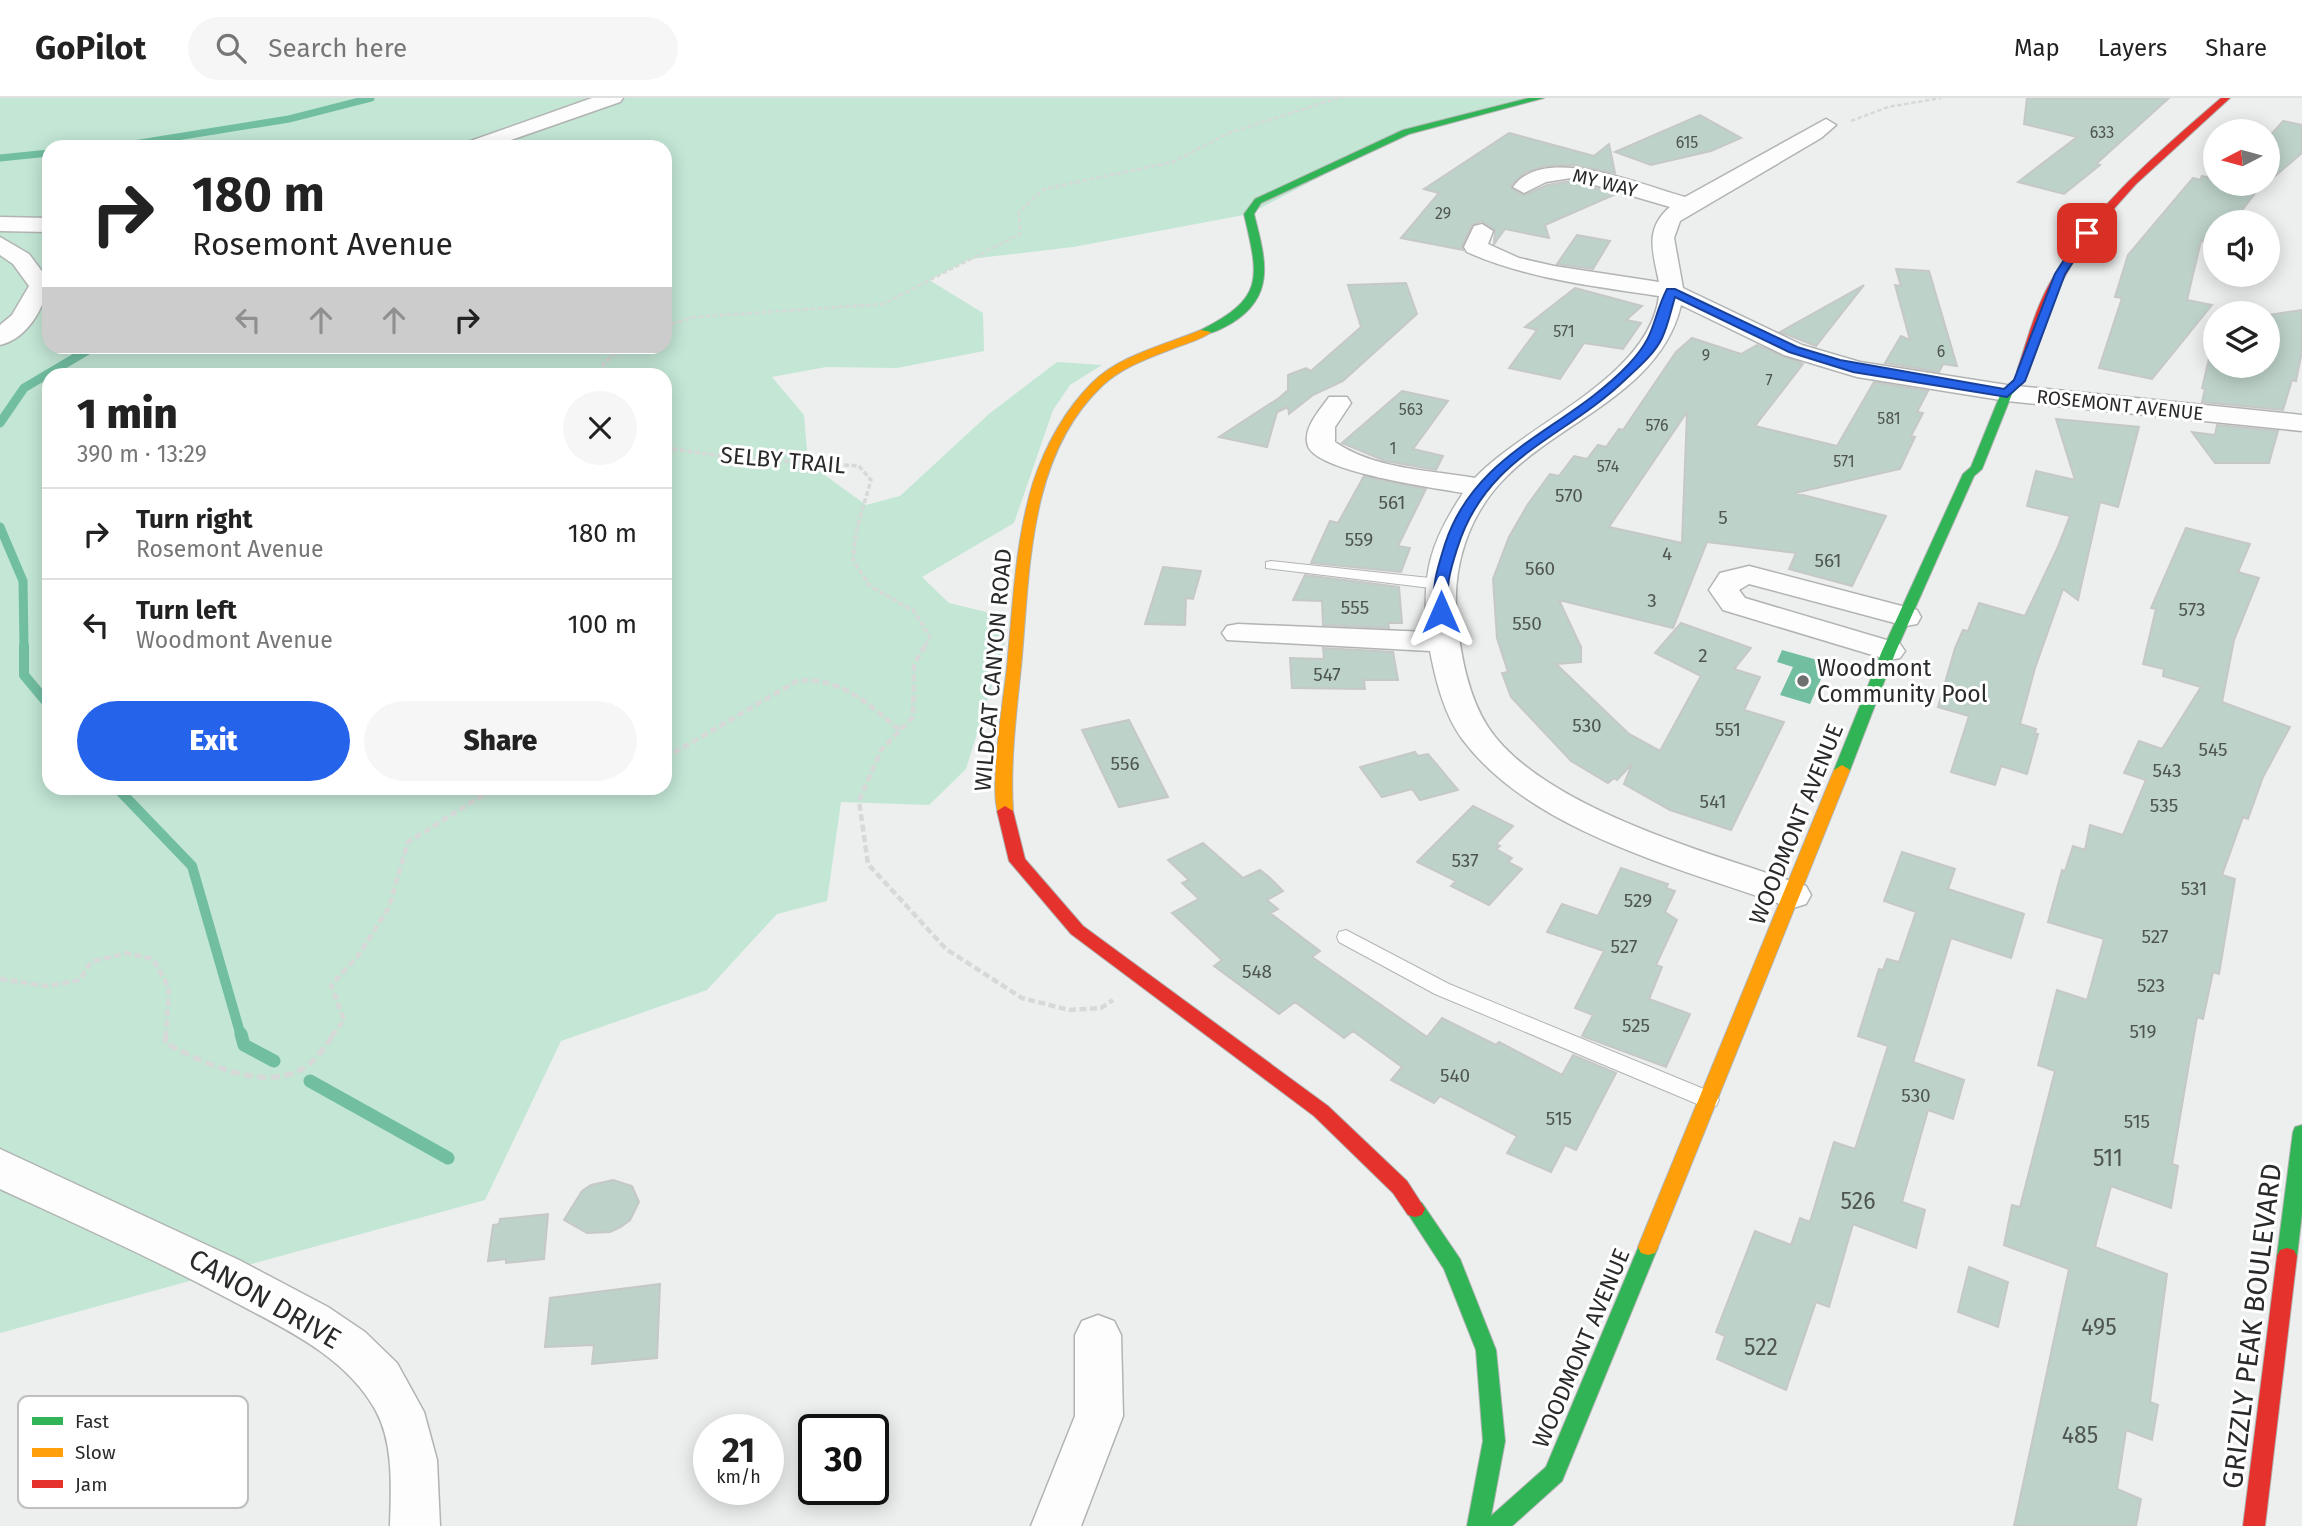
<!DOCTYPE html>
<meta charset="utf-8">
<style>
:root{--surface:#fff;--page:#f6f6f6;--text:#222;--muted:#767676;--line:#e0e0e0;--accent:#2563eb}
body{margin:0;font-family:"Fira Sans",sans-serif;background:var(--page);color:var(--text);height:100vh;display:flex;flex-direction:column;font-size:26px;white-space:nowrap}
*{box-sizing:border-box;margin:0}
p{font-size:23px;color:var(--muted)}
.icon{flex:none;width:38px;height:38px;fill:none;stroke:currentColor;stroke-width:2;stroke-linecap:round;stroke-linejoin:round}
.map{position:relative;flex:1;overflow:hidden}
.panel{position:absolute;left:42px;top:270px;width:630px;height:427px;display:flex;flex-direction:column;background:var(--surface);border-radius:21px;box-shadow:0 4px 18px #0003}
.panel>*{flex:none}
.hud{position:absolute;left:42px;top:42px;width:630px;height:214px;border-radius:21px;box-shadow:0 4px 18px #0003;background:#fff;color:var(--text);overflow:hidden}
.needle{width:46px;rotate:264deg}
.controls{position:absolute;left:2203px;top:21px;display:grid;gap:14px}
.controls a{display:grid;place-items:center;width:77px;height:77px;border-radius:50%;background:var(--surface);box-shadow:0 4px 18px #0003;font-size:35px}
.speed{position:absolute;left:693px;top:1316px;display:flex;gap:14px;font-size:35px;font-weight:700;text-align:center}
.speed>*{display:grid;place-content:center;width:91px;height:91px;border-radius:50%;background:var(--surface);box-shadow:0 4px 18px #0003;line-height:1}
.speed small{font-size:18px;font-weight:400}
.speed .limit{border:4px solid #111;border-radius:10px;background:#fff;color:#111}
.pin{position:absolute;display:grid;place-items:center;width:60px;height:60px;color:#fff;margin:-30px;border-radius:14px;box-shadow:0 4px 10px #0006}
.me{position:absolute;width:77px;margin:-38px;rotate:0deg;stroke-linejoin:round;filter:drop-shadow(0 0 5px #0008)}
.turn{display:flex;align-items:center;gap:24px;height:147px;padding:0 35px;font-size:32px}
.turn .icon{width:91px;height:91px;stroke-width:2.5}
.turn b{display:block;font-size:49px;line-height:60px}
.lanes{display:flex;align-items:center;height:66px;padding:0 35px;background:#0003;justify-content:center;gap:35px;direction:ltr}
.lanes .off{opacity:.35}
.round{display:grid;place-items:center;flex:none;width:74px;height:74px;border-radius:37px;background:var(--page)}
.headline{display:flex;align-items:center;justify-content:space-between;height:119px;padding:0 35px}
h1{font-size:42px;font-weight:800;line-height:52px}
.action{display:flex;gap:14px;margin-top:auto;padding:14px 35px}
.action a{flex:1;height:80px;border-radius:42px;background:var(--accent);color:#fff;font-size:28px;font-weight:800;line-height:80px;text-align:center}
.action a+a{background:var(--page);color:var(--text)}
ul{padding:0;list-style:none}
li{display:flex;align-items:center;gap:21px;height:91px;padding:0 35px;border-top:2px solid var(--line)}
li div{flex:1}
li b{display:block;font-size:26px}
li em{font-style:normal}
header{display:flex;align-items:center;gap:42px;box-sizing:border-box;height:98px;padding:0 35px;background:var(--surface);border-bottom:2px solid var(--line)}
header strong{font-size:33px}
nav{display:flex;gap:38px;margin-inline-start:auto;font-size:24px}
.search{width:490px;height:63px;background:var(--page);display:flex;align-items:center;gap:18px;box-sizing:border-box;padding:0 24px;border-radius:38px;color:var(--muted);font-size:26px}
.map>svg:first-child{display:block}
.green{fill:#c3e6d5;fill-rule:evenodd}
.water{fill:#71bea1}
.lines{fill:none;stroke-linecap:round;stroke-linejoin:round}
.stream-far3{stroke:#71bea1;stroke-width:7}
.stream-far2{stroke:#71bea1;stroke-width:9}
.stream-far1{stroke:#71bea1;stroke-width:10}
.stream{stroke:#71bea1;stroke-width:13}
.building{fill:#bdd2c9;stroke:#c6c8c7;stroke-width:2;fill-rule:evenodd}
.lane-casing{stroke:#b2b4b3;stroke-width:2}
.street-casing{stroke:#b2b4b3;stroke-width:3}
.fast-casing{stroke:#b2b4b3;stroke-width:2}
.slow-casing{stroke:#b2b4b3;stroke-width:2}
.jam-casing{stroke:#b2b4b3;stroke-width:2}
.path-far3{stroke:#d7d8d8;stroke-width:2.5;stroke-dasharray:4.5 2.5;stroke-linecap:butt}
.path-far2{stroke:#d7d8d8;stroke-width:3.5;stroke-dasharray:5 2.5;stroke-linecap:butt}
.path-far1{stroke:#d7d8d8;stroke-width:4.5;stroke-dasharray:7 3.5;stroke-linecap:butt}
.path{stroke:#d7d8d8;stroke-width:5;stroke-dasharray:9 4.5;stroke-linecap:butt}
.lane{fill:#fcfdfc;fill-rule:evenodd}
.street{fill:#fcfdfc;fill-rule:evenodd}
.fast{fill:#30b455;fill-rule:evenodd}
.slow{fill:#ff9f0a;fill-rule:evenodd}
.jam{fill:#e5322d;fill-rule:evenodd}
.route{fill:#2563eb;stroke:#184099;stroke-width:2}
.poi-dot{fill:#6d706f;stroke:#fff;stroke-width:2.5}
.labels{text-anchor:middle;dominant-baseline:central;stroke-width:6;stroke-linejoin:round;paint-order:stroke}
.far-number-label{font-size:16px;fill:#4e5552}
.far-street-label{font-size:19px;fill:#292b2a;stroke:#fff}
.number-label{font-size:19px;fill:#4e5552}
.street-label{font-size:23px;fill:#292b2a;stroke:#fff}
.poi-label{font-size:23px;fill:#292b2a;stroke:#fff;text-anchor:start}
.near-number-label{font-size:23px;fill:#4e5552}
.near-street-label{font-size:28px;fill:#292b2a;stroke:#fff}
.key{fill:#fff;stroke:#bfbfbf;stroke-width:2}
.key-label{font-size:19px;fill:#292b2a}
</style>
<header>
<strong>GoPilot</strong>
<div class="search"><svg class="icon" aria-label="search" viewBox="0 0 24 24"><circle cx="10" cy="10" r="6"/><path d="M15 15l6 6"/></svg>Search here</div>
<nav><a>Map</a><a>Layers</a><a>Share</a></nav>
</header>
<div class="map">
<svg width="2302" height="1428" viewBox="0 0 2302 1428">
<rect width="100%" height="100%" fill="#ecefee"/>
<path class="green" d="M0 0H1540L1406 34 1249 116 1073 149 970 161 929 182 983 215 984 253 897 270 826 269 772 279 804 317 808 365 866 407 900 398 989 316 1057 264 1102 267 1070 287 1053 312 1014 425 922 479 949 505 1007 519 1005 545 966 671 929 707 841 704 827 803 777 816 707 892 561 943 485 1102 0 1235ZM49 49H665V248H49ZM49 276H665V690H49Z"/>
<path class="water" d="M1782 552 1828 565 1810 606 1780 597 1793 569 1777 564Z"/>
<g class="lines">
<path class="stream-far3" d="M115 49 289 21 371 0
M0 60 49 55"/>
<path class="stream-far2" d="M0 325 24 290 95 248
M0 429 23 483 24 550"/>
<path class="stream-far1" d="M24 548V577L49 607
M117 690 192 768 241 938"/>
<path class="stream" d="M241 936 244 947 274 963
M310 983 448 1060"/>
</g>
<path class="building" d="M2027 0H2169L2096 66 2100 67 2064 96 2018 84 2077 39 2024 26Z
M1700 17 1741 40 1711 53 1651 67 1615 54Z
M2283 23 2302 27V55L2268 84V40Z
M1509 35 1594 58 1609 46 1615 75 1571 67 1546 68 1526 74 1511 87 1512 91 1525 97 1547 87 1571 83 1616 96 1545 127 1549 140 1505 131 1494 146 1495 132 1481 123 1472 127 1462 148 1463 152 1401 140 1439 95 1424 91Z
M2202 78 2216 81V86L2259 90 2233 124H2216V146L2201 143 2187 202 2212 207 2152 281 2099 270 2122 200 2115 199 2128 157 2193 80 2200 82Z
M1577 137 1610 143 1593 171 1557 166Z
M1896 171 1929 173 1957 268 1943 266 1939 274 1885 265 1901 238 1910 242 1895 187 1901 188Z
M1406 185 1417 216 1343 283 1313 297 1289 316 1288 309 1277 314 1267 349 1219 339 1279 300 1288 292V277L1306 270 1311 273 1361 229 1348 187Z
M1864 187 1816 248 1780 234Z
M1575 190 1642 208 1626 222 1641 225 1623 251 1584 245 1560 281 1509 270 1537 232 1525 229Z
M2302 212V253L2296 283 2292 282 2283 312 2202 304 2205 291 2202 290 2216 232V268H2268V217Z
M1692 240 1741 256 1757 247 1803 266 1755 328 1837 348 1874 284 1928 293 1917 314 1923 315 1911 338 1915 339 1900 371 1795 395 1886 418 1852 488 1789 471 1796 455 1707 444 1673 530 1559 502 1581 549V564L1556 566 1629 636 1660 653 1701 578 1655 555 1681 525 1751 550 1734 571 1760 579 1744 612 1784 624 1731 732 1670 712 1624 686 1632 666 1617 682 1614 680 1608 685 1571 663 1511 599 1502 575 1508 574 1497 540 1493 481 1509 439 1528 406 1550 376 1559 378 1574 358 1587 361 1598 347 1606 349 1619 331 1623 332 1676 254ZM1687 314 1682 445 1609 429Z
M1402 293 1448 303 1413 351 1443 358 1436 372 1385 363 1342 345Z
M2056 321 2139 329 2118 409 2100 404 2078 502 2063 491 2035 570 2020 626 2036 631 2035 636H2038L2027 676 2001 668 1995 687 1951 674 1969 618 1938 609 1955 550 1963 532 1968 533 1979 505 2025 518 2057 451 2070 418 2027 408 2036 373 2075 382Z
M2217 327 2278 333 2269 365H2215L2192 334 2215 337Z
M1364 378 1426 391 1398 448 1410 450 1401 474 1311 465 1330 423 1338 425Z
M2186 430 2250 446 2238 474 2259 480 2234 542 2222 604 2290 629 2263 679 2248 721 2243 719 2222 777 2235 781 2219 876 2213 874 2203 921 2197 919 2172 1066 2178 1068 2171 1110 2111 1088 2095 1149 2167 1176 2150 1304 2158 1307 2152 1342 2126 1332 2117 1391 2141 1401 2136 1428H2014L2069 1171 2004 1147 2012 1107 2020 1109 2055 973 2038 967 2057 892 2087 902 2104 841 2048 824 2062 772 2065 773 2073 748 2085 752 2090 727 2123 737 2146 682 2124 675 2139 643 2162 651 2201 589 2163 578 2164 571 2143 566 2156 511 2151 510Z
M1163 469 1201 473 1193 501 1186 500 1185 527 1145 526Z
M1305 477 1399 489 1402 525H1388L1389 530 1323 527 1322 503 1293 502Z
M1323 550 1393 554 1398 582H1364L1365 591 1292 590 1290 560 1324 561Z
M1129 622 1168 699 1119 709 1082 632Z
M1415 654 1418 658 1428 656 1458 692 1420 702 1412 691 1382 699 1360 669Z
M1473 708 1513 728 1496 746 1500 748 1496 751 1512 760 1508 764 1522 771 1489 807 1451 788 1456 783 1417 764Z
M1203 745 1243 780 1260 772 1269 779 1283 793 1267 802 1278 811 1270 815 1320 853 1312 859 1427 939 1442 920 1496 947 1499 944 1562 977 1573 957 1616 975 1576 1052 1565 1047 1551 1074 1507 1055 1517 1038 1440 998 1434 1005 1391 982 1402 969 1353 933 1344 940 1295 904 1279 916 1214 868 1222 862 1172 815 1199 801 1182 785 1189 782 1168 762Z
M1902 754 1955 771 1948 791 2024 816 2011 860 1951 840 1913 964 1964 982 1953 1021 1928 1012 1902 1104 1925 1112 1916 1150 1853 1126 1829 1209 1816 1204 1786 1292 1717 1261 1725 1238 1716 1234 1755 1133 1791 1147 1800 1120 1810 1124 1834 1044 1855 1051 1888 948 1858 938 1879 871 1883 872 1887 861 1899 864 1916 814 1884 803Z
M1621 770 1668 786 1666 790 1675 793 1665 814 1677 822 1656 867 1662 869 1649 901 1690 916 1666 969 1582 938 1593 917 1575 910 1604 853 1547 834 1562 806 1598 818Z
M613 1082 632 1088 639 1104 630 1122 621 1129 610 1134 587 1135 564 1122 582 1093 591 1087Z
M548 1116 544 1161 506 1165V1161L488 1163 493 1127 499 1126 500 1121Z
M1969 1169 2008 1184 1998 1229 1958 1214Z
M660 1186 657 1260 592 1266 594 1247 545 1249 550 1200Z"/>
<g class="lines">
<g class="lane-casing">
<path id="lane" d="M1271 463 1439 481 1447 486 1439 491 1266 470V464Z
M1346 832 1449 886 1716 996 1719 1002 1716 1008 1709 1010 1702 1008 1435 896 1339 844 1337 839 1339 834Z"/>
</g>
<g class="street-casing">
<path id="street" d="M592 0H623L620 4 491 49H462L465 45Z
M1826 21 1836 27 1821 40 1680 123 1674 140 1683 190 1802 247 1860 264 2007 287 2302 317V333L2007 303 1857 279 1784 257 1681 207C1661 293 1563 322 1507 378 1468 416 1451 470 1457 523 1461 558 1468 598 1488 629 1542 711 1716 757 1806 788L1811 797 1806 806 1793 810 1780 806C1677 769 1531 733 1463 642 1444 617 1436 583 1430 553L1227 542 1222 535 1227 528 1238 526 1427 534C1422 475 1430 445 1463 395 1436 390 1317 374 1308 348 1302 331 1320 312 1329 299H1347L1351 305 1335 329V344C1374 371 1429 372 1475 380 1527 325 1649 280 1659 198 1593 188 1528 181 1467 154L1464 149 1474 128 1482 126 1493 133 1488 146 1519 160 1554 168 1659 184C1653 154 1644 131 1670 109L1571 80 1546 84 1524 95 1513 89C1544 45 1644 88 1685 99Z
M0 119 49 120V134L0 133Z
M0 139 29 156 44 176 49 175C49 203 30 240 0 247V227L12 217 29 188 13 166 0 157Z
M1749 468 1917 512 1921 519 1917 526 1906 528 1749 486 1739 492 1745 500 1900 546 1905 553 1900 560 1889 562 1723 512 1709 492 1720 475Z
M0 1051 239 1162 328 1209 365 1234 397 1265 424 1314 437 1362 440 1428H390C391 1391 394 1346 376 1313 345 1256 279 1228 225 1199 152 1160 76 1126 0 1091Z
M1098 1217 1114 1223 1121 1237 1123 1318 1081 1428H1031L1075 1318V1237L1082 1223Z"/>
</g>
<g class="fast-casing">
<path id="fast" d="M1529 0H1544L1409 36 1261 105 1254 116C1265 160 1277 197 1232 225 1223 230 1211 237 1201 236V232C1265 200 1259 180 1244 116L1255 101 1403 32Z
M2023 270 2029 273 2023 285 2012 296 1982 371 1974 378 1896 553 1850 672 1847 675H1837L1834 672 1882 553 1963 376 1971 369 2001 295 2014 282 2019 271Z
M2302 1027V1115L2297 1158 2294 1164 2287 1166 2280 1164 2277 1158 2293 1034 2295 1029Z
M1415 1103 1422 1105 1460 1161 1496 1252 1505 1343 1491 1418 1546 1369 1641 1143 1648 1141 1655 1143 1658 1149 1562 1383 1512 1428H1467L1483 1343 1476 1252 1444 1171 1405 1111 1408 1105Z"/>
</g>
<g class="slow-casing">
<path id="slow" d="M1201 232 1211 234C1202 241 1188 245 1177 249 1151 259 1122 269 1102 288 1027 359 1030 476 1021 569 1016 617 1010 665 1013 713L1011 717H999C988 694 1004 598 1007 569 1013 508 1015 444 1033 385 1045 349 1065 312 1092 285 1120 257 1165 247 1201 232Z
M1842 667 1850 672 1658 1149 1655 1155 1648 1157 1641 1155 1638 1149 1834 672Z"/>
</g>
<g class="jam-casing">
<path id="jam" d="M2221 0H2230L2136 86 2094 133 2077 157 2056 194 2029 273 2019 275 2017 273C2027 243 2035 211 2051 183 2092 109 2158 55 2221 0Z
M1005 708 1013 713 1025 761 1083 828 1328 1008 1407 1083 1425 1111 1422 1117 1415 1119 1408 1117 1393 1095 1314 1018 1071 836 1009 763 997 713Z
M2287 1150 2294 1152 2297 1158 2265 1428H2243L2277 1158 2280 1152Z"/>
</g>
<path class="path-far3" d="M1851 23 1888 9 1941 0
M665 228 695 219 883 206 1020 136 1019 114 1044 91 1173 64 1229 35 1338 0"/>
<path class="path-far2" d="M600 276 604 265 624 248
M665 350 737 360 859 368 871 382 856 434 853 462 870 488 914 513 930 539 924 550"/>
<path class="path-far1" d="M925 548 914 566 913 619 881 652 859 703 868 766 946 851 1022 900 1069 912 1101 910 1113 902
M665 660 797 583C841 578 869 607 901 633
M0 881 47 888 80 882 91 864 126 855 153 861 169 890 166 938
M332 938 344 922 331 887 358 858 389 809 408 744 485 696 517 690"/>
<path class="path" d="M166 936 165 945C203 964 258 993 300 972 314 966 325 948 334 936"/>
<use href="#lane" class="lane"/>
<use href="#street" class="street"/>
<use href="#fast" class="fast"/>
<use href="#slow" class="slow"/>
<use href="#jam" class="jam"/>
</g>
<path class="route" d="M2083 133 2092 135 2065 176 2025 283 2007 299 1853 274 1789 254 1675 199C1671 212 1668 228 1662 240 1655 255 1639 269 1627 280 1563 342 1486 357 1457 451 1449 476 1446 488 1448 514L1441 518 1434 514C1432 486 1437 472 1445 446 1476 352 1567 332 1629 266 1657 236 1651 223 1667 191H1675L1797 249 1840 262 2004 291 2014 282 2055 176Z"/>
<circle class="poi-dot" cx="1803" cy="583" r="7"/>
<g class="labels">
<g class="far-number-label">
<text x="2102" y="34">633</text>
<text x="1687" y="44">615</text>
<text x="1443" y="115">29</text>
<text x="1564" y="233">571</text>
<text x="1941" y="253">6</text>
<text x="1706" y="257">9</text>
<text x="1769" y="282">7</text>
<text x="1411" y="311">563</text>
<text x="1889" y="320">581</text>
<text x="1657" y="327">576</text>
<text x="1393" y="350">1</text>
<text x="1844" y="363">571</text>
<text x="1608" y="368">574</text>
</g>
<g class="far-street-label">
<text transform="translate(1605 85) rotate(14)">MY WAY</text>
<text transform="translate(2120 307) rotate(6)">ROSEMONT AVENUE</text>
</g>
<g class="number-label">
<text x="1569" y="397">570</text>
<text x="1392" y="404">561</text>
<text x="1723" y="419">5</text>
<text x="1359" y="441">559</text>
<text x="1667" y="455">4</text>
<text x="1828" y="462">561</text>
<text x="1540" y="470">560</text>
<text x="1652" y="502">3</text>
<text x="1355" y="509">555</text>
<text x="2192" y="511">573</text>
<text x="1527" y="525">550</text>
<text x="1703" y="557">2</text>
<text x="1327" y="576">547</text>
<text x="1587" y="627">530</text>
<text x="1728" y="631">551</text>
<text x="2213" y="651">545</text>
<text x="1125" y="665">556</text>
<text x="2167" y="672">543</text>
<text x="1713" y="703">541</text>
<text x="2164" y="707">535</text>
<text x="1465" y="762">537</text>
<text x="2194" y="790">531</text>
<text x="1638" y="802">529</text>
<text x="2155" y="838">527</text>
<text x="1624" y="848">527</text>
<text x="1257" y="873">548</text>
<text x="2151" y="887">523</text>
<text x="1636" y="927">525</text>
<text x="2143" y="933">519</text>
<text x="1455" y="977">540</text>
<text x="1916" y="997">530</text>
<text x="1559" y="1020">515</text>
<text x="2137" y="1023">515</text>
</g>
<g class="street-label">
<text transform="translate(783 362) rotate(5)">SELBY TRAIL</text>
<text transform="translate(993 572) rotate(-85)">WILDCAT CANYON ROAD</text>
<text transform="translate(1796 726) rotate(-68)">WOODMONT AVENUE</text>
<text transform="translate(1581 1250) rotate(-67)">WOODMONT AVENUE</text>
</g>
<g class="poi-label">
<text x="1817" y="570">Woodmont<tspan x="1817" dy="26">Community Pool</tspan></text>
</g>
<g class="near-number-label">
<text x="2108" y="1060">511</text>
<text x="1858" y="1103">526</text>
<text x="2099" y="1229">495</text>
<text x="1761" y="1249">522</text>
<text x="2080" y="1337">485</text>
</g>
<g class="near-street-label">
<text transform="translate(265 1201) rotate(30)">CANON DRIVE</text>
<text transform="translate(2252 1228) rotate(-83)">GRIZZLY PEAK BOULEVARD</text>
</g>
</g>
<rect x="18" y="1298" width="230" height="112" rx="10" class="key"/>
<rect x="32" y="1319" width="31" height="8" fill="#30b455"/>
<rect x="32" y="1350" width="31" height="9" fill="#ff9f0a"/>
<rect x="32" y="1382" width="31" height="8" fill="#e5322d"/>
<g class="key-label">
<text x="75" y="1330">Fast</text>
<text x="75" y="1361">Slow</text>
<text x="75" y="1393">Jam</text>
</g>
</svg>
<div class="controls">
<a><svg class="needle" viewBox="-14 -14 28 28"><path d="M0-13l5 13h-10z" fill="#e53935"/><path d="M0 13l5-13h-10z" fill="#767676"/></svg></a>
<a><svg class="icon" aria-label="sound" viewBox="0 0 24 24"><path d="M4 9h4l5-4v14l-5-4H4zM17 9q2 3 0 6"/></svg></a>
<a><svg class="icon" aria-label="layers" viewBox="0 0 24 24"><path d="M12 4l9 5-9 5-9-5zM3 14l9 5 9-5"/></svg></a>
</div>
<div class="speed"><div>21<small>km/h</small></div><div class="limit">30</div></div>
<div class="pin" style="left:2087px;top:135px;background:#d93025"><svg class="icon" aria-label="arrive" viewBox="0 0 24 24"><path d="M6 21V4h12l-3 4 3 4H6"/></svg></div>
<svg class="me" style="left:1441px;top:514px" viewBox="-20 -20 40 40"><path d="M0-17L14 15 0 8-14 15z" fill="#2563eb" stroke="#fff" stroke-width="4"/></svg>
<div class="hud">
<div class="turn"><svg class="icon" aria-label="right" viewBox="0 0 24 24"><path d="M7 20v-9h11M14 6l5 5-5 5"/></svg><div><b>180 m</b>Rosemont Avenue</div></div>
<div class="lanes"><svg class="icon off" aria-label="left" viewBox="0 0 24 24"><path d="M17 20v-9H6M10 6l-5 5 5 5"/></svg><svg class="icon off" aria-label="ahead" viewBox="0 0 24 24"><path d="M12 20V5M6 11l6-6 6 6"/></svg><svg class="icon off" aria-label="ahead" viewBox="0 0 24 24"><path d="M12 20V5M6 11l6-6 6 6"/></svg><svg class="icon" aria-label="right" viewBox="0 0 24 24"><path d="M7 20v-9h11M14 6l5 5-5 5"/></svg></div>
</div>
<section class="panel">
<div class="headline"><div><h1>1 min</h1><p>390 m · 13:29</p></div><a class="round"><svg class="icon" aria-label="close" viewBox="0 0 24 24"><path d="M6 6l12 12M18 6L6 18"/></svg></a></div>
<ul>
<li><svg class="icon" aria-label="right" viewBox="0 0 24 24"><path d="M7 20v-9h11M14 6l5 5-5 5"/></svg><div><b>Turn right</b><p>Rosemont Avenue</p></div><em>180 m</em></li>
<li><svg class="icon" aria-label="left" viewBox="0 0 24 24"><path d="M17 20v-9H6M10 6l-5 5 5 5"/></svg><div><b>Turn left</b><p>Woodmont Avenue</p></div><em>100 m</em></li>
</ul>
<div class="action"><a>Exit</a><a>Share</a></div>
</section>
</div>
